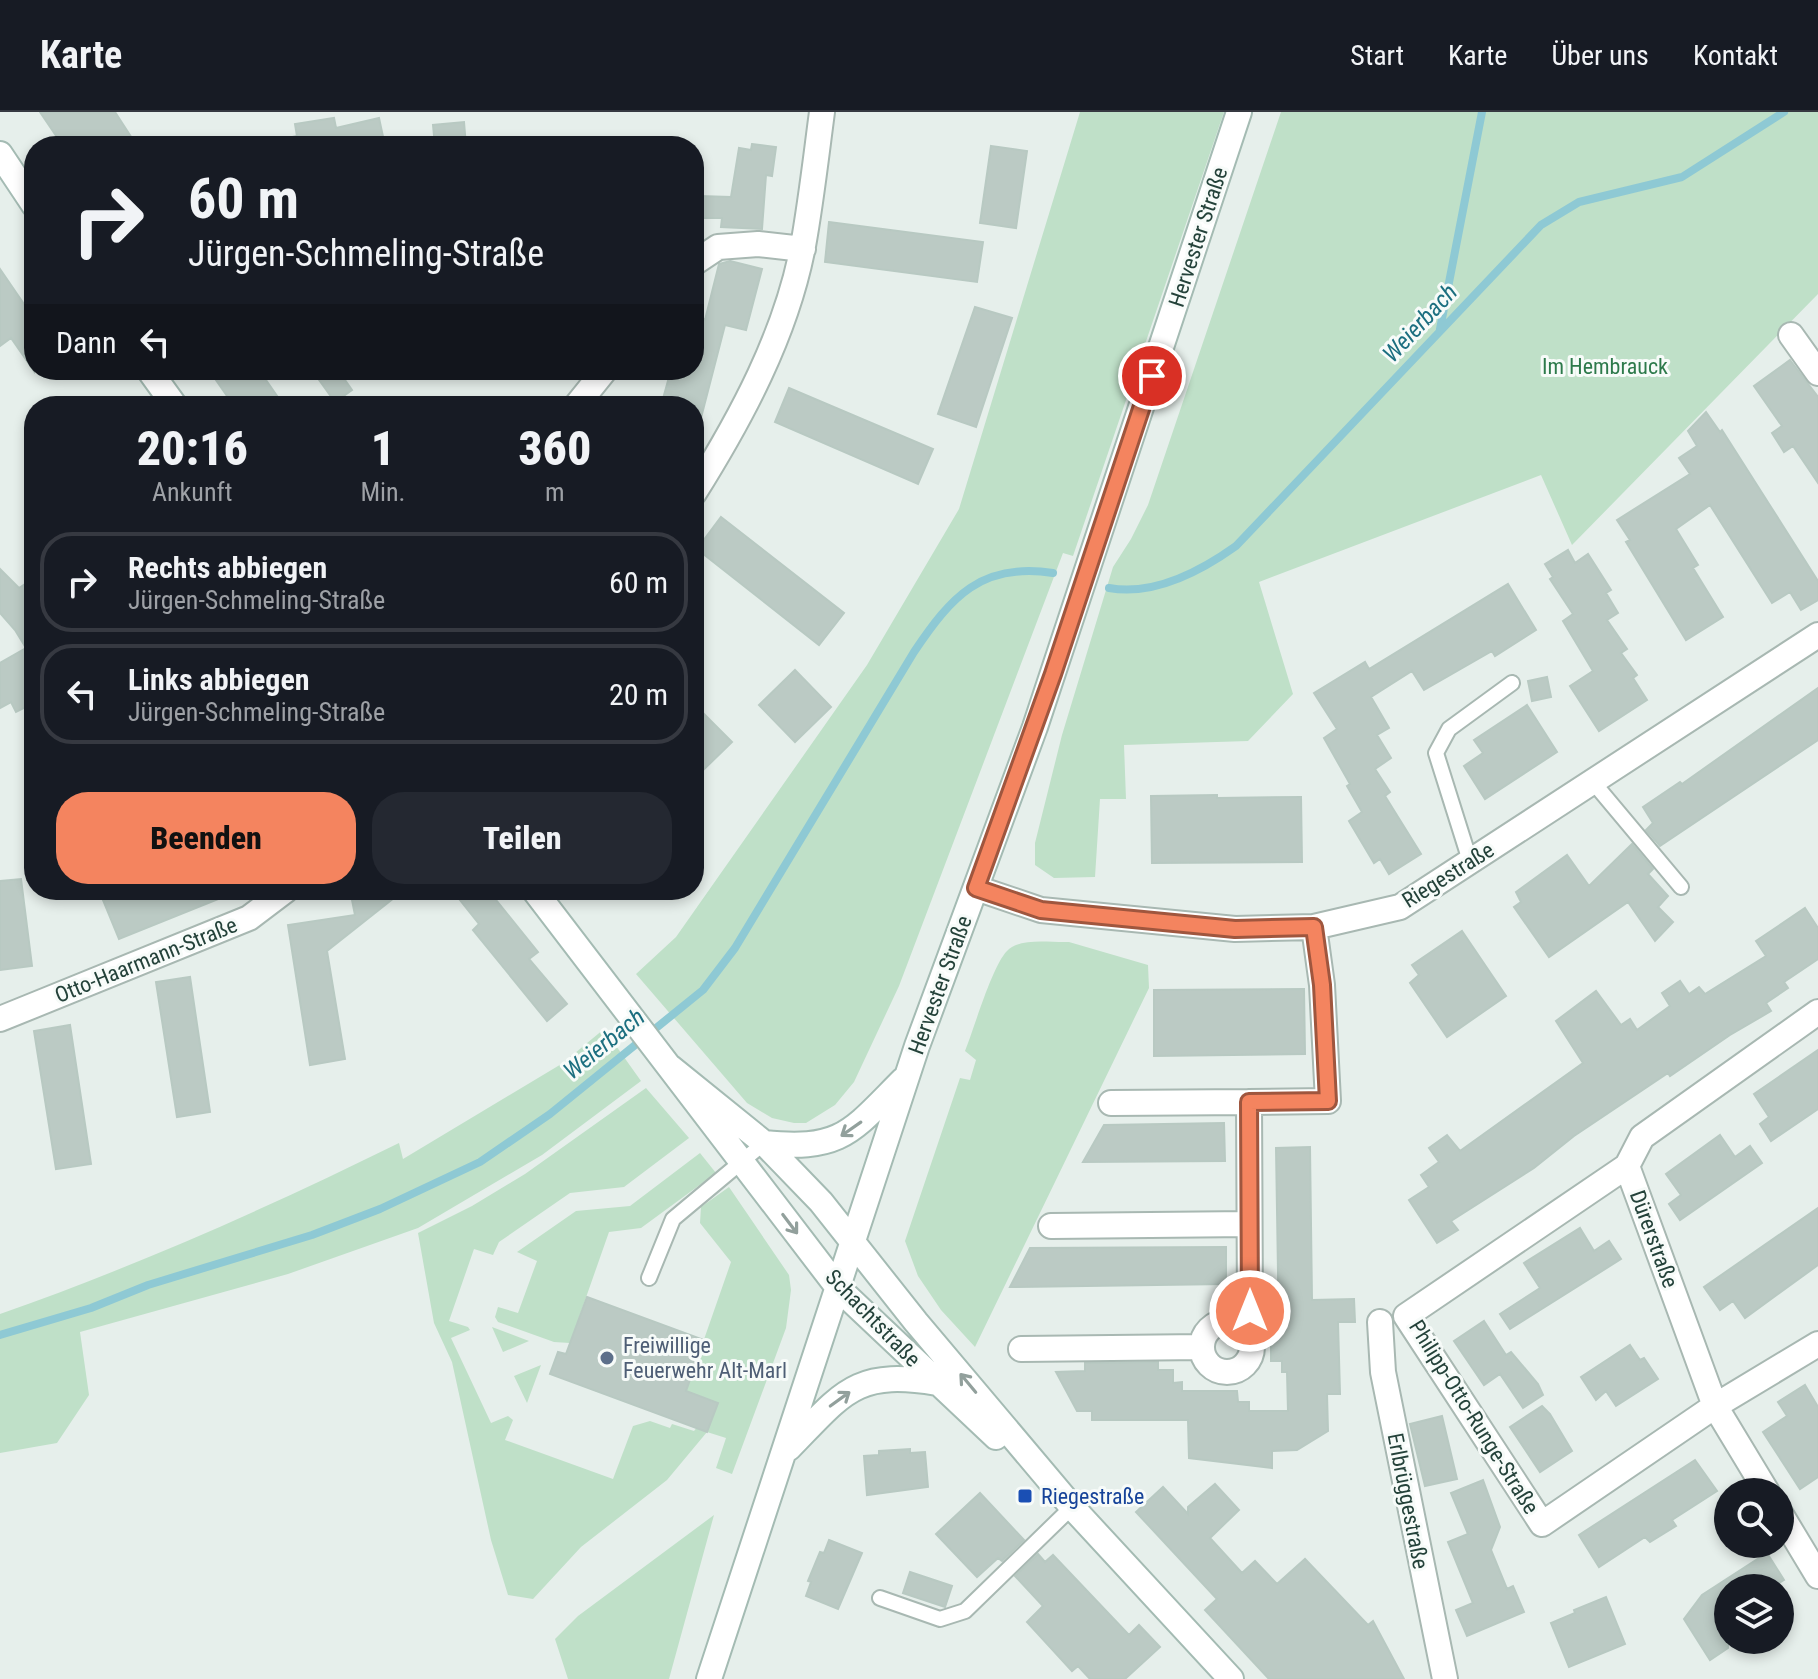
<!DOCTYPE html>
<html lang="de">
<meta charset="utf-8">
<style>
:root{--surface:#171b24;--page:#242831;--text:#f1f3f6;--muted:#9ea1a6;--line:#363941;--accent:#f4845f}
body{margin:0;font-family:"Roboto Condensed",sans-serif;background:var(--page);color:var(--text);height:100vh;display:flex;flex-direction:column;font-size:30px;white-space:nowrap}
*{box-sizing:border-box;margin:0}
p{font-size:26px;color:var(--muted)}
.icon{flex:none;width:44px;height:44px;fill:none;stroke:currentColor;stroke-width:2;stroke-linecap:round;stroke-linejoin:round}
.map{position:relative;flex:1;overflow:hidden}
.panel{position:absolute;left:24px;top:284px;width:680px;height:504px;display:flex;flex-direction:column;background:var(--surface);border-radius:32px;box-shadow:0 4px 12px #0003}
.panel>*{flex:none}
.guide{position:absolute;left:24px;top:24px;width:680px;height:244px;border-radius:32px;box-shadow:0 4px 12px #0003;background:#171b24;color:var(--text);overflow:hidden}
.tools{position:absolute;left:1714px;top:1366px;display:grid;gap:16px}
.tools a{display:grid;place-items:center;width:80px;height:80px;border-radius:50%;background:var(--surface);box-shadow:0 4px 12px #0003;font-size:40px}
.pin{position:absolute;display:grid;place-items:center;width:68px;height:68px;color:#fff;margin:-34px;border:4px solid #fff;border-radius:50%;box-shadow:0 2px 8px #0007}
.me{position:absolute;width:88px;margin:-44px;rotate:0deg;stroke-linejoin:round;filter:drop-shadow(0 0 6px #0008)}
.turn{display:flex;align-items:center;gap:28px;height:168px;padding:0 32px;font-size:36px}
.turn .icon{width:104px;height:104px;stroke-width:2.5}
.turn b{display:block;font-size:56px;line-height:68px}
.then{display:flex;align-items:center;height:76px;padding:0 32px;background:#0003;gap:16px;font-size:30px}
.eta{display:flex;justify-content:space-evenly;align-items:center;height:136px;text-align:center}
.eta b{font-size:48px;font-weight:800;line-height:56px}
.primary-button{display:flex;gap:16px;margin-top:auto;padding:16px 32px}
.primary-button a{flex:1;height:92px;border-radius:32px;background:var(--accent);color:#111;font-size:32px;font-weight:800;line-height:92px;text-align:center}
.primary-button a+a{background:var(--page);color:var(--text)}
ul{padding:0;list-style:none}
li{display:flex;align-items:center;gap:24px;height:100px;margin:0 16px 12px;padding:0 16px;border:4px solid var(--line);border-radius:32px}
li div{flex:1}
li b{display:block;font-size:30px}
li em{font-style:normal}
header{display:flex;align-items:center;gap:48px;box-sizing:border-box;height:112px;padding:0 40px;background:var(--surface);border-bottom:2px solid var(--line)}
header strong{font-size:38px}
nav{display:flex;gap:44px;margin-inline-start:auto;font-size:28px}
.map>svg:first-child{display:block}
.green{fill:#bfe0c8}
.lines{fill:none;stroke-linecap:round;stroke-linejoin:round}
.stream{stroke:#8ec9d4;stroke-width:8}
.building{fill:#bbcac4;stroke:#b8c9c2;stroke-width:2}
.lane-casing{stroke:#a8b8b2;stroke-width:18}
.street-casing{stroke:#a8b8b2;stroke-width:28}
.secondary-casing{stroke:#a4bbb3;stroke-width:28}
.lane{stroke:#fff;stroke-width:14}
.street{stroke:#fff;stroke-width:24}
.secondary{stroke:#fff;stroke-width:24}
.oneway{stroke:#92a09c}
.route-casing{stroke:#9f563e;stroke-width:20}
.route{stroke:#f4845f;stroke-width:14}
.service-dot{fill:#5c6f8a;stroke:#f7fbf9;stroke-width:3}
.transit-dot{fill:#1a4fb4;stroke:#f7fbf9;stroke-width:3}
.labels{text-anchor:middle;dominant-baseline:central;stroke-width:6;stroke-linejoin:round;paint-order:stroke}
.street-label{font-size:22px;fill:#24423a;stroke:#f7fbf9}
.park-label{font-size:22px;fill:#2d7a4b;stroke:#f7fbf9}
.service-label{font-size:22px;fill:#4e5e75;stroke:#f7fbf9;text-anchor:start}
.transit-label{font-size:22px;fill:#164399;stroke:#f7fbf9;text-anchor:start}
.water-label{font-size:24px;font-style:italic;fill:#1c6f80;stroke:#f7fbf9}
</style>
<header>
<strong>Karte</strong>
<nav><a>Start</a><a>Karte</a><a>Über uns</a><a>Kontakt</a></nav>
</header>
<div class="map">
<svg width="1818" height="1567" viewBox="0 0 1818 1567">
<rect width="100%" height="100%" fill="#e6efeb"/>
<path class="green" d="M1080 0H1224L1073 444 1063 441 899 874 854 970 835 993 806 1011H794L772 1006 747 991 636 862 676 825 867 553 959 397Z
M1281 0H1818V182L1572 433 1541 363 1259 470 1293 582 1248 629 1124 633 1126 687H1100L1095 765 1054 766 1035 753V731L1062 623 1113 455 1131 427 1148 393Z
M1069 830 1148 853 1149 876 975 1235 941 1198 918 1164 905 1129 960 966 970 968 976 948 965 939C974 917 992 854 1007 839 1020 825 1051 831 1069 830Z
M604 917 641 969 542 1043 418 1116 288 1162 80 1220 89 1283 57 1331 0 1341V1202C137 1154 269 1095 399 1031L403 1047 563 951Z
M646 976 689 1026 624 1075 570 1081 499 1130 493 1143 474 1137 449 1209 468 1215 470 1218 451 1226 491 1311 508 1304 513 1308 505 1328 613 1367 633 1314 650 1309 670 1316 672 1312 694 1319 717 1291 686 1279 731 1150 700 1111 701 1095 729 1075 789 1163 791 1178 786 1216 732 1362 716 1356 726 1326 707 1320 667 1368 581 1435 533 1487 508 1483 491 1428 452 1250 434 1211 418 1121 472 1094 525 1062Z
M700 1041 716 1061 641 1116 609 1120 570 1231 554 1230 498 1210 495 1205 498 1195 518 1201 537 1149 517 1140 576 1099 630 1094Z
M492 1215 529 1229 503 1240Z
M541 1253 527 1291 514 1264Z
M714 1403 669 1567H568L555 1527 578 1504Z"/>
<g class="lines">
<path class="stream" d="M1440 217 1482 0
M1109 476C1153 484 1201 459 1236 434L1541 113 1579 90 1682 65 1784 0
M0 1223 91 1196 148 1173 312 1123 380 1097 480 1050 550 1002 703 878 735 836 914 540C951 485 981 450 1053 461"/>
</g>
<path class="building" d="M40 0H115L137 34H63Z
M334 6 336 16 379 6 385 34H292V25L297 24 295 12Z
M464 10 466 34H435L433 13Z
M752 32 776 35 772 64 766 63 762 117 721 115 722 106H699L700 84 731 85 739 36 751 38Z
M991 34 1027 39 1016 116 980 111Z
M829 110 983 130 977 170 825 150Z
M730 149 762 157 746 218 725 213 701 306 694 305V294H661L671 258H694V204L705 208 719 152Z
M0 157 26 195 34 189V259L11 226 0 234Z
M975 195 1012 206 976 315 938 302Z
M1790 248 1818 285V371L1793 334 1784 340 1772 321 1782 314 1754 274Z
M209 258H259L284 294H234Z
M312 258H338L352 278 335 290Z
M789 276 933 337 918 372 775 310Z
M1706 300 1720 320 1722 318 1818 469V488L1801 498 1790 480 1772 491 1710 393 1676 417 1698 453 1693 456 1723 505 1686 528 1626 430 1630 428 1617 408 1690 362 1679 346 1697 334 1688 319Z
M721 405 844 501 819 533 697 437Z
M1568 438 1575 451 1588 442 1611 478 1606 481 1618 501 1607 508 1627 537 1621 541 1637 563 1633 566 1647 588 1599 619 1570 574 1593 559 1563 509 1573 502 1550 467 1553 465 1545 452Z
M0 457 19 476 34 466V591L16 600 11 590 0 596V551L26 536 15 518 0 501Z
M1508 472 1536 518 1495 544 1492 539 1424 578 1412 559 1371 585 1389 616 1377 623 1391 646 1375 657 1390 680 1385 684 1421 742 1389 762 1380 747 1374 751 1349 709 1362 700 1347 674 1350 672 1324 626 1337 617 1314 581 1365 550 1369 557Z
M795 558 831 595 795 630 759 593Z
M1547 565 1551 585 1532 589 1528 569Z
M1818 576V628L1660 734 1646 718 1653 711 1643 695 1680 670 1682 672Z
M694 592 732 630 694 667Z
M1527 593 1557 640 1485 687 1464 654 1483 641 1474 628Z
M1217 683V686L1301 685 1302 750 1152 751 1151 684Z
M1632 732 1653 757 1648 762 1668 784 1658 795 1673 810 1655 829 1628 790 1549 845 1514 795 1521 790 1516 780 1567 743 1589 774Z
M21 767 32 854 0 858V769Z
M128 778H238V779L119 827 103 788Z
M367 778H404L327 839 345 947 310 953 288 813 355 803 352 788Z
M452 778H488L538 840 529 847 567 892 547 909 473 818 479 812Z
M1805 796 1818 816V847L1784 870 1788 876 1766 891 1771 899 1730 923 1670 964 1668 961 1574 1024 1534 1056 1451 1109 1458 1118 1437 1131 1409 1088 1429 1075 1421 1063 1439 1050 1429 1036 1447 1023 1460 1039 1583 951 1556 909 1596 879 1621 913 1630 907 1637 918 1670 894 1662 881 1680 869 1689 882 1699 875 1705 882 1766 844 1756 829Z
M1462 819 1506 884 1447 925 1410 871 1419 863 1412 853Z
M190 865 210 1000 177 1005 156 870Z
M1304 877 1305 942 1154 944V878Z
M70 913 91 1052 56 1057 34 919Z
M1818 938V997L1771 1029 1760 1012 1769 1005 1754 982Z
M1224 1011 1225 1049 1083 1050 1104 1013Z
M1720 1023 1735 1045 1750 1034 1762 1051 1680 1108 1669 1092 1681 1083 1666 1062Z
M1310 1035 1312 1188 1354 1187 1355 1210H1338L1340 1282H1327L1328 1319 1297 1338 1272 1339V1356L1189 1346 1188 1308H1092V1299H1077L1056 1260 1085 1259V1251L1158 1250V1258H1173V1271L1182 1270V1279H1237L1238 1290H1249V1299H1288L1287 1260H1282V1249H1271V1222H1279L1276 1036Z
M1818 1096V1153L1745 1206 1733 1189 1720 1198 1704 1175Z
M1580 1116 1594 1139 1609 1129 1621 1147 1510 1217 1500 1202 1540 1176 1524 1151Z
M1226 1135V1172L1010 1175 1030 1136Z
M587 1185 704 1228 686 1279 718 1291 707 1320 550 1262 558 1240 566 1242Z
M1484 1209 1506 1243 1511 1240 1538 1272 1543 1283 1523 1296 1500 1262 1484 1273 1454 1229Z
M1630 1233 1640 1248 1644 1246 1658 1267 1616 1294 1606 1279 1596 1288 1581 1265Z
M1805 1273 1818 1295V1365L1800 1377 1763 1320 1787 1304 1778 1290Z
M1542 1294 1550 1302 1572 1339 1540 1360 1510 1315Z
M1442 1304 1457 1367 1425 1374 1410 1312Z
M910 1337V1341L925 1340 928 1375 867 1383 864 1344 879 1343V1339Z
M1695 1348 1717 1379 1672 1408 1676 1414 1650 1430 1645 1425 1599 1455 1579 1423Z
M1483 1368 1500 1415 1491 1438 1507 1477 1513 1474 1524 1500 1467 1524 1456 1498 1473 1491 1448 1430 1468 1422 1451 1381Z
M1215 1372 1239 1398 1210 1426 1242 1461 1255 1449 1277 1472 1305 1447 1368 1513 1373 1509 1404 1567H1269L1205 1498 1217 1487 1136 1400 1163 1375 1188 1402V1395Z
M980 1381 1024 1428 1002 1449 998 1446 977 1465 936 1422Z
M829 1428 862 1441 838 1497 806 1484 811 1470 808 1469 820 1440 824 1441Z
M1767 1441 1784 1468 1771 1476H1728V1536L1710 1548 1684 1507 1702 1483Z
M1038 1442 1045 1450 1053 1443 1129 1523 1139 1513 1160 1535 1125 1567H1090L1078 1554 1072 1559 1027 1510 1043 1494 1015 1464Z
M910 1460 952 1474 945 1495 903 1481Z
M1606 1485 1625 1532 1569 1555 1551 1511 1575 1501 1574 1498Z"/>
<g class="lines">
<g class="lane-casing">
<path id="lane" d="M1593 670 1681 775
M1470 749 1436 641 1449 617 1512 571
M649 1166 673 1107 764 1031
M880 1486 940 1507 965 1499 1072 1395"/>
</g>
<g class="street-casing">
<path id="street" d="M694 151 718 135 758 132 803 137
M1791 223 1818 261
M576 294 605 258
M694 381C741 306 786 223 803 134 811 90 816 45 822 0
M976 776 1041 798 1235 817 1314 815 1400 795 1818 523
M0 907 249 806 286 778
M1111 991 1249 990
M1627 1054 1406 1204 1542 1412 1715 1294 1818 1232
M1051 1114 1249 1112
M1202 1235a25 25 0 1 1 50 0a25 25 0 1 1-50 0Z
M1380 1210 1383 1260 1445 1567
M1243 1215 1250 1199 1249 990 1328 989 1322 873 1314 815
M1021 1237 1202 1235
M1767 1380 1715 1294 1627 1054 1642 1025 1818 900
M1780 1401 1818 1464"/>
</g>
<g class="secondary-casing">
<path id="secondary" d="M0 42 34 93
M149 258 175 294
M534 778 839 1177 996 1325
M670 955 764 1031 821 1090 916 1210 1072 1395 1231 1567
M764 1031C842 1039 851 1020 903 968
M789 1336C843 1281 855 1257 937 1271
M709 1567 917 934 1035 615 1239 0"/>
</g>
<use href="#lane" class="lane"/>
<use href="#street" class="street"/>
<use href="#secondary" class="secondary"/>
</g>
<defs><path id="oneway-shaft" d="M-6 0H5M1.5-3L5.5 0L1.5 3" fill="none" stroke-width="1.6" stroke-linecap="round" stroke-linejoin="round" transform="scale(2)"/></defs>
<g class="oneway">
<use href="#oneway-shaft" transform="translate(851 1017) rotate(145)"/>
<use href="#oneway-shaft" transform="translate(790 1112) rotate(53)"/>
<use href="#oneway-shaft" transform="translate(968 1271) rotate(-130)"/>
<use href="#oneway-shaft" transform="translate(840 1287) rotate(-36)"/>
</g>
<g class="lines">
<g class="route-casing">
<path id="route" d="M1152 264 1053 562 976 776 1041 798 1235 817 1314 815 1322 873 1328 989 1249 990 1250 1199"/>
</g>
<use href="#route" class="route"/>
</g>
<circle class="service-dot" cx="607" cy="1246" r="8"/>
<rect class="transit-dot" x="1017" y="1376" width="16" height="16" rx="4"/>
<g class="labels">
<g class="street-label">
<text transform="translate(1198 125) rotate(-72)">Hervester Straße</text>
<text transform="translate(1448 763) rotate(-32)">Riegestraße</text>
<text transform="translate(146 848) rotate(-22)">Otto-Haarmann-Straße</text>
<text transform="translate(940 873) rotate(-70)">Hervester Straße</text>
<text transform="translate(1654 1127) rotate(70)">Dürerstraße</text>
<text transform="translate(873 1206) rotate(46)">Schachtstraße</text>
<text transform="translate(1474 1305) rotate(58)">Philipp-Otto-Runge-Straße</text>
<text transform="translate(1408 1389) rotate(79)">Erlbrüggestraße</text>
</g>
<g class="park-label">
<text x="1605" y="254">Im Hembrauck</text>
</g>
<g class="service-label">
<text x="623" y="1233">Freiwillige<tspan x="623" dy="25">Feuerwehr Alt-Marl</tspan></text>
</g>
<g class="transit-label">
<text x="1041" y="1384">Riegestraße</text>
</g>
<g class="water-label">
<text transform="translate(1420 211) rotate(-47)">Weierbach</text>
<text transform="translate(604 932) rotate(-39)">Weierbach</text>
</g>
</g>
</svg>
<div class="tools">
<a><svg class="icon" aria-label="search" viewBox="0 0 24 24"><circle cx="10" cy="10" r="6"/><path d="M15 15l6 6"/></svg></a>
<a><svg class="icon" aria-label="layers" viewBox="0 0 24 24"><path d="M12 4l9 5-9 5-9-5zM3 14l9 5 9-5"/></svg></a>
</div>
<div class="pin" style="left:1152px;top:264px;background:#d93025"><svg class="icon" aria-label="arrive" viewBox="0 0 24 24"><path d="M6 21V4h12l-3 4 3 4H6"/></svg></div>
<svg class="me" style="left:1250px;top:1199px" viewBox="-20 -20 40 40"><circle r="17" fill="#f4845f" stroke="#fff" stroke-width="3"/><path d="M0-11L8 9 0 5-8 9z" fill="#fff"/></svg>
<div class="guide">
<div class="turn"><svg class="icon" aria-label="right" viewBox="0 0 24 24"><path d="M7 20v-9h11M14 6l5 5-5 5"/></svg><div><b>60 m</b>Jürgen-Schmeling-Straße</div></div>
<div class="then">Dann<svg class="icon" aria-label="left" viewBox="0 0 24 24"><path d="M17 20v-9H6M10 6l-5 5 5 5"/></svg></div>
</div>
<section class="panel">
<div class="eta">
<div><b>20:16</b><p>Ankunft</p></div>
<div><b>1</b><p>Min.</p></div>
<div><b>360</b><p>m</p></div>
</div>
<ul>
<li><svg class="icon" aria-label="right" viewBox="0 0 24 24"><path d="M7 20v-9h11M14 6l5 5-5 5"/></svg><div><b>Rechts abbiegen</b><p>Jürgen-Schmeling-Straße</p></div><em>60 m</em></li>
<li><svg class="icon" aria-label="left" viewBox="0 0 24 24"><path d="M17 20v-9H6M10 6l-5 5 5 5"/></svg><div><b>Links abbiegen</b><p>Jürgen-Schmeling-Straße</p></div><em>20 m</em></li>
</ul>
<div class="primary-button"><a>Beenden</a><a>Teilen</a></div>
</section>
</div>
